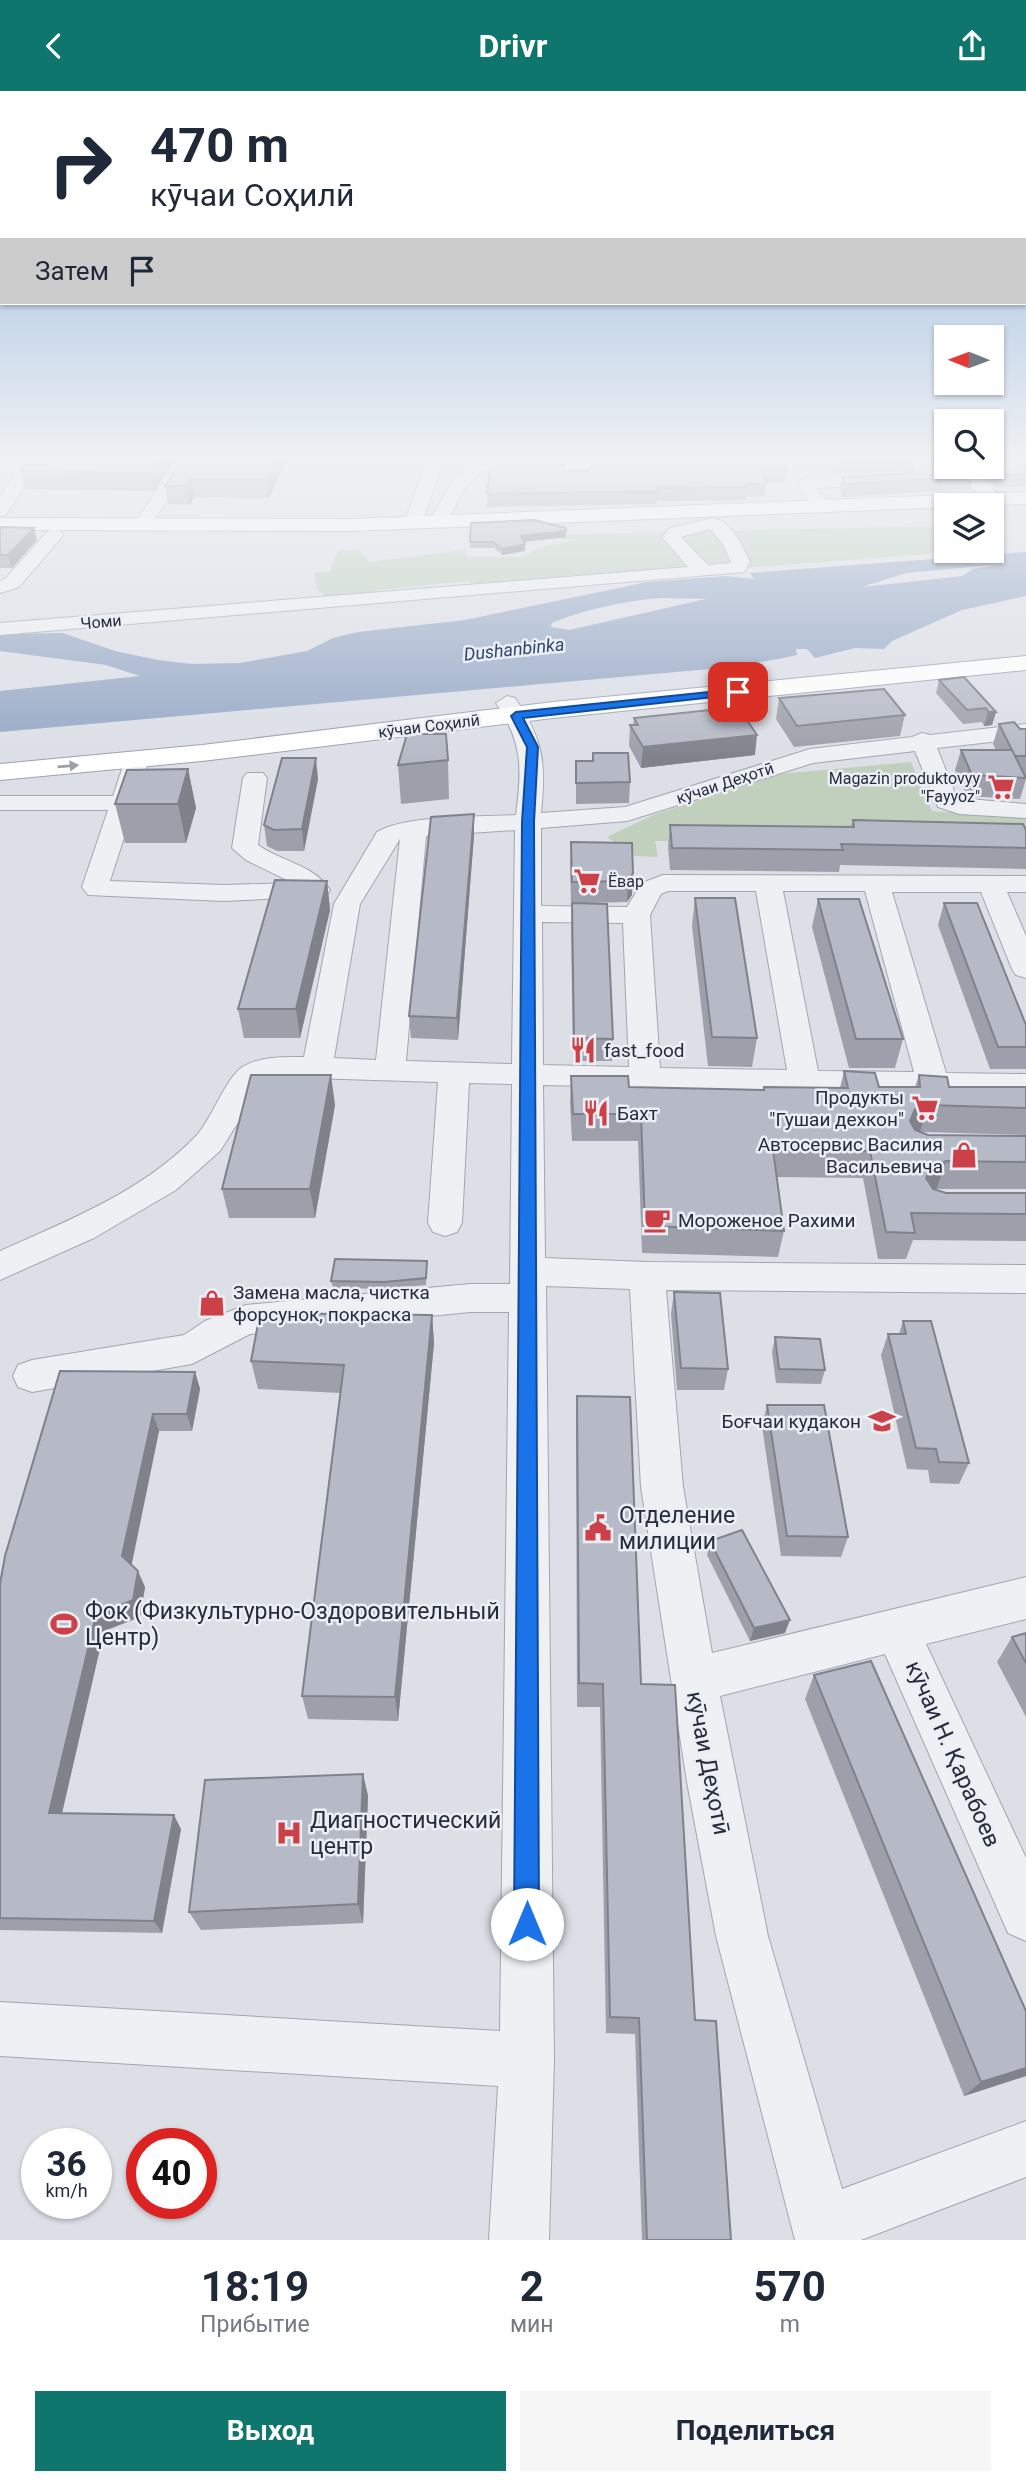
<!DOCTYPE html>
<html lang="ru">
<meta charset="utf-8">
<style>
:root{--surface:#fff;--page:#f6f6f7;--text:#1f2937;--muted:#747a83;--accent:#0f766e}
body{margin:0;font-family:Roboto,sans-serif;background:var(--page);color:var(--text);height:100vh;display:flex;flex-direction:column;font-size:26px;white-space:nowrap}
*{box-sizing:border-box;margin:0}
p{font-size:23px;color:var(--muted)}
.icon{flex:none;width:38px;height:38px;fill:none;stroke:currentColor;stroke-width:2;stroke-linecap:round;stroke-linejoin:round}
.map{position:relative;height:2149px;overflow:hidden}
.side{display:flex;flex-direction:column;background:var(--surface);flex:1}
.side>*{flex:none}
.guide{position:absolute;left:0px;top:0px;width:1027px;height:214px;box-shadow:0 2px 5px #0004;background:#fff;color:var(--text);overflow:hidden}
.needle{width:46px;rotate:271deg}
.fabs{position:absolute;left:934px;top:234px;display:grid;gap:14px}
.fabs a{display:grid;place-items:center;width:70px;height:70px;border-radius:0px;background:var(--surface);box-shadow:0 2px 5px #0004;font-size:35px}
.speed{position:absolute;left:21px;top:2037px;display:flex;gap:14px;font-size:35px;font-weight:700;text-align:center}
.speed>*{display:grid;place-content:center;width:91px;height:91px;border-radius:50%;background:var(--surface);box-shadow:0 2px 5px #0004;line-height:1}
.speed small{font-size:18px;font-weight:400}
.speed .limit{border:10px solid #d22;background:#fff;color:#111}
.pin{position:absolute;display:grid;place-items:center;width:60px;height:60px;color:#fff;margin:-30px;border-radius:14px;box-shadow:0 4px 10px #0006}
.me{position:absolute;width:77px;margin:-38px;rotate:0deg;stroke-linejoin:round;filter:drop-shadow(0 0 5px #0008)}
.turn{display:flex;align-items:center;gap:24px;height:147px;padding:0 35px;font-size:32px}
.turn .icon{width:91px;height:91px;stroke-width:2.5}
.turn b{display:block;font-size:49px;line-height:60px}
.then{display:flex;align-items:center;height:66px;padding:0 35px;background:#0003;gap:14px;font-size:26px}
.eta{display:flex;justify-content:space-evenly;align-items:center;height:119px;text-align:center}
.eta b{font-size:42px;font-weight:700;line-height:49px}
.action{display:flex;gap:14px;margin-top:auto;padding:14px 35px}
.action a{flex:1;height:80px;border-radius:0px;background:var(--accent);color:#fff;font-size:28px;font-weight:700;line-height:80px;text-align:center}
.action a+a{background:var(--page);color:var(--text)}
header{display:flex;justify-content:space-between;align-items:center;height:91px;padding:0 35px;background:var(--accent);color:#fff;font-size:32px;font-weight:700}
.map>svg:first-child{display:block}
.green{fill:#c0d0bd}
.water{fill:#97a9c6;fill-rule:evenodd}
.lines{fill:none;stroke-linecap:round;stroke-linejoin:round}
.minor-casing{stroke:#a2a6b0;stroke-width:2}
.major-casing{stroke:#9ba2b1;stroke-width:2}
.minor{fill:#eef0f4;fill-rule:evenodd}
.major{fill:#fff;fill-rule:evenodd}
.wall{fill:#9da0aa}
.shaded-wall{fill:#7f828b}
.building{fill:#b6bac6;stroke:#7f828b;stroke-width:2}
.oneway{fill:#9da0a7}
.route{fill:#1a73e8;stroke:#114b97;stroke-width:2}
.labels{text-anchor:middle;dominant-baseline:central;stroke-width:5;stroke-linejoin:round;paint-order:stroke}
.far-street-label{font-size:16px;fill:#262c3c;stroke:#ebeef4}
.far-poi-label{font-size:16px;fill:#262c3c;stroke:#ebeef4;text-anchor:end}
.far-water-label{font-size:18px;font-style:italic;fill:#31466f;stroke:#ebeef4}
.poi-label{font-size:19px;fill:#262c3c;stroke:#ebeef4;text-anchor:start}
.near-poi-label{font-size:23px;fill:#262c3c;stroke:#ebeef4;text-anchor:start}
.near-street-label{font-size:23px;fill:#262c3c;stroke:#ebeef4}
</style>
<header><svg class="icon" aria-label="back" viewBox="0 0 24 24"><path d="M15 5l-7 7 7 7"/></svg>Drivr<svg class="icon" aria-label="share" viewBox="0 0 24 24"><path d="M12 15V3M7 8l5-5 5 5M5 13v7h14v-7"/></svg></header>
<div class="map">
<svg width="1026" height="2149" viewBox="0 0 1026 2149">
<rect width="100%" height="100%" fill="#dcdfe6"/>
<path class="green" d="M947 435V460H969L474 497 469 490 378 499 331 510 317 498 314 482 330 480 338 460 359 459 369 471 465 459 467 466H521L545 455 582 448 538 447 537 444Z
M911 671 932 720 1026 727V752L655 750 658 766 635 765 607 746 653 724 779 683Z"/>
<path class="water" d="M1026 461V505L962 519 892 550 884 558 855 557 815 567 807 558H796L797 564C775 569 754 572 732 576L0 641V600L140 585 106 574 0 560V543L63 542 115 560 158 569 192 573 240 572 307 560 333 547 358 541 465 529 647 491 726 485 754 488 750 482ZM1003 473 973 478 962 485 862 496 906 482ZM661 507 706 508 569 539 551 536 552 532C586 518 624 510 661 507Z"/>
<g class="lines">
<g class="minor-casing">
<path id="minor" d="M180 367H196L148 438H136L133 434Z
M428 367H444L422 432 413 437 407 436 404 432Z
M478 367 637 368 645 373 637 378 483 380 466 396 444 435H432L429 431 453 389Z
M735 367H845L847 370 839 375 740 376 732 371Z
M0 370 27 373 35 378 6 424 0 425V407L16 382 0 380Z
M952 376H970L999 404 1002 408 999 412H987Z
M848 386 854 387 856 391 854 395 817 397 830 415 821 420 815 419 797 392 805 387Z
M714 427C732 431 743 456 750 471L744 481 0 544V532L688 476 662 446 670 437ZM710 438 723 453 731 472 708 474 681 446Z
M54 439 60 440 63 444 60 448 19 496 0 502V490L5 488 48 440Z
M507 605 515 607C544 649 546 672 541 722L625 716 810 658 912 646 922 642 930 644 1026 633V647L937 657 957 707 1026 713V727L959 723 938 716 915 660 813 672 627 730 541 737V815L627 816 642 792 663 784 1026 785V801H1007L1026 845V887L1016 884 1012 878 981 801H892L946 982 1026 983V1005L543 994 545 1167 647 1171 1026 1174V1202L666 1199 683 1396 712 1562 1026 1486V1528L926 1553 1026 1767V1850L1008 1842 885 1563 720 1605 768 1845 842 2098 1026 2030V2086L861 2149H795L716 1845 687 1691 641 1396 630 1198 546 1195 554 1969 549 2149H489L498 1995 0 1965V1911L500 1940 509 1221H470L250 1243 192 1273 32 1301 18 1296 13 1285 18 1274 32 1269 184 1244 205 1230 246 1214 470 1193H510L512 993 469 992 462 1132 457 1141 445 1145 433 1141 428 1132 438 991 279 986 263 992 220 1060 176 1099 94 1147 0 1189V1160C69 1129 144 1100 197 1044 212 1027 225 989 241 977 259 965 284 966 304 966L334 813 377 741C405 724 481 726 516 724 522 677 523 652 496 612ZM515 739 512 973 406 970 426 745ZM400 748 376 969 334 967 360 813ZM668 800H756L787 979 660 977 650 824 661 803ZM783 800H865L914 981 818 980ZM542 831 623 832 629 976 543 974Z
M137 662 145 664 149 669 110 790 224 794 293 792 246 769 232 757 243 687 247 682H263L267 687 258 754C282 771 313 773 330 799L326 805 224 810 88 804 82 796 108 719H0V705H113L125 669 129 664Z"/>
</g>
<g class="major-casing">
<path id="major" d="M1026 401V413L352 440 0 439V427L352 428Z
M1026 565V579L553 627 202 670 0 689V673L202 654 553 611Z"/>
</g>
<use href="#minor" class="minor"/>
<use href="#major" class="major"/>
</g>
<path class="wall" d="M1 367H176L154 400 25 398 21 380 26 371Z
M184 367H288L269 407 194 406 190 414 168 413 165 395Z
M834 367H947L973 386 970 398 843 406 840 398 842 386 907 382 903 380 834 383 832 378Z
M992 367H1026V395L995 397 974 376H992Z
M787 378 785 391H766L765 405 746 406V409L657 410V413L487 416V403L564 380Z
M0 436 34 437 37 449 12 477H0Z
M566 437V446L523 451 525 460 502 464 494 457H470V451Z
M939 589 996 621 992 634 984 635 982 631 963 633 936 602Z
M779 607 905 624 900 645 794 656 776 628Z
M634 627 755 664 641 677 629 655 630 634H633Z
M999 633 1020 638H1026V688L1020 708 967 705 955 679 961 659H996L993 653Z
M593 662 630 691 629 712 576 713V670H592Z
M448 669 449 708 401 713 398 674Z
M188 678 196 717 186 752H125L115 713Z
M318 688 304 760H277L267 755 264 734Z
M853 729 1026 739V778L840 774 839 781 670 779 668 755 670 734 851 736Z
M474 744 458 949 411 947 409 925Z
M571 751 632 752V804L627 811 587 812 613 948 612 970H573L571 834 572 813H571L570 773Z
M327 790 330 819 300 947H244L238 918Z
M695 807 757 947 752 976 708 975 692 835Z
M818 808 903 948 895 977H849L812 836Z
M944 812 1026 956V978H990L938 834Z
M844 980 879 996H915L919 984 949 996H1026V1044L922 1041 928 1044 1026 1045V1098H935L946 1102H1026V1150L913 1149 906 1168H878L863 1087 776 1086 784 1140 778 1166 642 1162 638 1050H572L570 1012 571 985 629 996 763 999 764 996 840 997Z
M335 1014 315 1127H229L222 1098Z
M427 1170 426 1194 385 1198 333 1197 331 1190Z
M674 1201 728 1278 724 1299H677L671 1223Z
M432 1224 434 1252 398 1630 308 1628 302 1605 341 1302 258 1298 251 1270Z
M903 1230 969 1372 959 1393 930 1392 928 1379 907 1378 881 1264 888 1243H899Z
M775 1246 825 1279 821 1293 776 1292 772 1261Z
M195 1281 200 1298 192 1340H159L131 1474 145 1496 140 1526 104 1540 62 1722 181 1738 162 1842 0 1839V1493L5 1465Z
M577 1305 641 1593 731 2149H642L635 1943 606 1942 600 1616H577L576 1332Z
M767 1314 848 1446 841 1466 781 1465 762 1335Z
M710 1450 785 1542 750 1550 707 1464Z
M1026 1542V1626L997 1571 1012 1546Z
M814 1584 1026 1920V1985L964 2005 805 1608Z
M363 1683 368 1705 363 1832 201 1839 189 1821Z"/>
<path class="shaded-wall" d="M161 367H176L154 400 150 382Z
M277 367H288L269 407 267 389Z
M191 388 194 406 190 414 187 395Z
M34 437 37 449 12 477 8 464Z
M566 440V446L521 451V445Z
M525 453V460L502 464V458Z
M988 621H996L992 634 984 635Z
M757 644 755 664 641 677 643 656Z
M316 667 318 688 304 760 302 738Z
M188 678 196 717 186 752 178 713Z
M474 723V744L458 949 457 927Z
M633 782 632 804 627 811 628 790Z
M327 790 330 819 300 947 296 918Z
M331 984 335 1014 315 1127 310 1098Z
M928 1014 920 1041 907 1046 910 1030 915 1018Z
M946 1070 937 1097 923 1103 926 1087 932 1076Z
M432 1224 434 1252 398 1630 395 1606Z
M195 1281 200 1298 192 1340 187 1323Z
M153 1323 159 1340 130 1482 122 1465Z
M138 1480 145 1496 140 1526 104 1540 59 1735 49 1722 96 1524Z
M790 1529 785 1542 750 1550 754 1537Z
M363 1683 368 1705 363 1832 358 1813Z
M174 1724 181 1738 162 1842 154 1830Z
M1026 1977V1985L964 2005 981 1991Z"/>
<path class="building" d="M28 367H161L150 382 21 380Z
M184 367H277L267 389 191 388 187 395H165Z
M654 367H783L787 378H760L767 392 746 393 747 396 657 397 658 400 487 403 491 370 561 369 564 380H589L594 368Z
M835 367H947V376H964L973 386 845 393 842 386 912 382 914 372 905 368 836 371Z
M992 367 1026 368V383L998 384 990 376H992Z
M534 429 566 437V440L521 445 525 453 502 458 493 451H470L471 432Z
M0 436 34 437 8 464H0Z
M964 586 996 621H988L986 617 967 619 939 589Z
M884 598 905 624 797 635 779 607Z
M738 616 757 644 643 656 630 634H638L634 627Z
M1014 631 1020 638H1026V665H1015L999 633Z
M407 643H446L448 669 398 674Z
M961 659H1012L1026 687 972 684Z
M593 662H628L630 691 576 692V670H593Z
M282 667H316L302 738 274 739 264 734Z
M188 678 178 713H115L127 679Z
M474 723 457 927 409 925 431 726Z
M853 729 1023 733 1026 739V757L841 753 843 759 672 757 670 734 854 736Z
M571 751 632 752 633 782 628 790 572 791Z
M275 789 327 790 296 918H238Z
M695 807H735L757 947 712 946Z
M818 808H859L903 948H856Z
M572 812 607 813 613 948 574 947Z
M944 812H977L1026 934V956H998Z
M844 980 875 982 879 996H920L919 984 947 986 949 996H1026V1017L928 1014 915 1018 910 1030 915 1039 928 1044 1026 1045V1071L946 1070 932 1076 926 1087 933 1098 946 1102H1026V1123L911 1122 915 1142 886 1141 870 1060 773 1059 784 1140 645 1135 641 1023H573L571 985H628L629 996 764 999V996L848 997Z
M251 984H331L310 1098H222Z
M335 1168 427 1170 426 1187 384 1191 331 1190Z
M674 1201 720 1202 728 1278 681 1277Z
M260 1222 432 1224 395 1606 302 1605 344 1274 251 1270Z
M903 1230H931L969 1372 939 1371 936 1358 916 1357 888 1243H906Z
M775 1246 820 1248 825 1279 779 1278Z
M60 1280 195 1281 187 1323H153L122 1465 138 1480 133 1509 96 1524 49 1722 174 1724 154 1830 0 1827V1493L5 1465Z
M577 1305 630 1306 641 1593 675 1594 695 1929 716 1930 731 2149H647L639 1927 610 1926 603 1593 579 1592Z
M767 1314H824L848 1446 787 1445Z
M742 1439 790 1529 754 1537 710 1450Z
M1026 1542V1572L1012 1546Z
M871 1570 1026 1920V1977L981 1991 814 1584Z
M363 1683 358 1813 189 1821 205 1689Z"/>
<defs><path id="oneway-solid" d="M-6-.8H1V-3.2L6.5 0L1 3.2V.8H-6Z" transform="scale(1.75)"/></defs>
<use class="oneway" href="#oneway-solid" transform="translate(68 675) rotate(-5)"/>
<linearGradient id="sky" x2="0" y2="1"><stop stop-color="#87b0da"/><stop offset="0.55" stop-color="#eff1f4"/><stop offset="1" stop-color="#eff1f4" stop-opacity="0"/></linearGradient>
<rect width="1026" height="668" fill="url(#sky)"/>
<path class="route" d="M738 598 743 601 741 603 523 627 538 656 534 731 539 1833 535 1841 527 1845 518 1841 514 1833 522 731 527 656 511 625 516 621Z"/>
<defs>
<g id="supermarket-bare" transform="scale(2.1)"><path d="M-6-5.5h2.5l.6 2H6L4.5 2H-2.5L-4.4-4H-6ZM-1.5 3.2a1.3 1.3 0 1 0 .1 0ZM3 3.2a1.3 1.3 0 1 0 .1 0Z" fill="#cc4047" stroke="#ebeef4" stroke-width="2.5" paint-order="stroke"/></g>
<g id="restaurant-bare" transform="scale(2.1)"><path d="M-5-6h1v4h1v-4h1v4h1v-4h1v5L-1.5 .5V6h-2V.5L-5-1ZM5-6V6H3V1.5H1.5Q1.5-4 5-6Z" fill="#cc4047" stroke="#ebeef4" stroke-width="2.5" paint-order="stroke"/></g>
<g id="shop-bare" transform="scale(2.1)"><path d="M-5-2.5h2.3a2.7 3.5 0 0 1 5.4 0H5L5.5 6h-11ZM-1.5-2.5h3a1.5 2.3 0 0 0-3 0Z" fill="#cc4047" stroke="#ebeef4" stroke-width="2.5" paint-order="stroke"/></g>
<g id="cafe-bare" transform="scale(2.1)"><path d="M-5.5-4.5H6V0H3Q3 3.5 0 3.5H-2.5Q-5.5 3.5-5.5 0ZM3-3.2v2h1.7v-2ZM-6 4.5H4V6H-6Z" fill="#cc4047" stroke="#ebeef4" stroke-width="2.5" paint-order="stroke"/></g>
<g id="school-bare" transform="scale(2.1)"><path d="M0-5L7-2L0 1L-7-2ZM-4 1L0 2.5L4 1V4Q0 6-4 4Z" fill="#cc4047" stroke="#ebeef4" stroke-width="2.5" paint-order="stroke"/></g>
<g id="civic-bare" transform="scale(2.1)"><path d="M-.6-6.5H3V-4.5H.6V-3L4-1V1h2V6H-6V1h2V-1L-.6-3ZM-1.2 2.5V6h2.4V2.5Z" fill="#cc4047" stroke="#ebeef4" stroke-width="2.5" paint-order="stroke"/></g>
<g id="stadium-bare" transform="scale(2.1)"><path d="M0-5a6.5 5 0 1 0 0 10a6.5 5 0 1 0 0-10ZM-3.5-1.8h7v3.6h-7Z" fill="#cc4047" stroke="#ebeef4" stroke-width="2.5" paint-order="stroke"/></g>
<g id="hospital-bare" transform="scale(2.1)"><path d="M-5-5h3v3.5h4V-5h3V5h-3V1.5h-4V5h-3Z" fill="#cc4047" stroke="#ebeef4" stroke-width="2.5" paint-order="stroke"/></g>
</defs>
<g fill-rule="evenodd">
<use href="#supermarket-bare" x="1001" y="696"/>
<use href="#supermarket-bare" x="587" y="790"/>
<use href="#restaurant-bare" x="583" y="959"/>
<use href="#supermarket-bare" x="925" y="1017"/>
<use href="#restaurant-bare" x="596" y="1022"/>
<use href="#shop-bare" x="964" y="1064"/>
<use href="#cafe-bare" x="657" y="1129"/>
<use href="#shop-bare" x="212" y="1212"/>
<use href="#school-bare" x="882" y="1330"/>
<use href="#civic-bare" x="598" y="1437"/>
<use href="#stadium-bare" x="64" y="1533"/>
<use href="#hospital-bare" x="289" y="1742"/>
</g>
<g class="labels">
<g class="far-street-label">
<text transform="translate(101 531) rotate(-5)">Чоми</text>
<text transform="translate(429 635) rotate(-7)">кӯчаи Соҳилӣ</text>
<text transform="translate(725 692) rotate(-18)">кӯчаи Деҳотӣ</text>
</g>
<g class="far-poi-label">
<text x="980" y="687">Magazin produktovyy<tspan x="980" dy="18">"Fayyoz"</tspan></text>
<text x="608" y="790" text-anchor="start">Ёвар</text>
</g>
<g class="far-water-label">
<text transform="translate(514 558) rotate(-6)">Dushanbinka</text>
</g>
<g class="poi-label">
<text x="604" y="959">fast_food</text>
<text x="904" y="1006" text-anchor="end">Продукты<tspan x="904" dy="22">"Гушаи дехкон"</tspan></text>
<text x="617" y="1022">Бахт</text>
<text x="943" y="1053" text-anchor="end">Автосервис Василия<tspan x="943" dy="22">Васильевича</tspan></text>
<text x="678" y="1129">Мороженое Рахими</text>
<text x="233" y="1201">Замена масла, чистка<tspan x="233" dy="22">форсунок, покраска</tspan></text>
<text x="861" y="1330" text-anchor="end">Боғчаи кудакон</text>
</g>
<g class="near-poi-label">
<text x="619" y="1424">Отделение<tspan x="619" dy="26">милиции</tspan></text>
<text x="85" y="1520">Фок (Физкультурно-Оздоровительный<tspan x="85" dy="26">Центр)</tspan></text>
<text x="310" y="1729">Диагностический<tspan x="310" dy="26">центр</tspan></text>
</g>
<g class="near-street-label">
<text transform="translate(953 1663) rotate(66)">кӯчаи Н. Қарабоев</text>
<text transform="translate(708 1672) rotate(79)">кӯчаи Деҳотӣ</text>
</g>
</g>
</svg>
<div class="fabs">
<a><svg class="needle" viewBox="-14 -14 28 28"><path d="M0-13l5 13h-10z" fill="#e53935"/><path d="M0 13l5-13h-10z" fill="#747a83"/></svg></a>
<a><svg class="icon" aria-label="search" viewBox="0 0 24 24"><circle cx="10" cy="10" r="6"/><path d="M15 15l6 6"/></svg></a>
<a><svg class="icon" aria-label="layers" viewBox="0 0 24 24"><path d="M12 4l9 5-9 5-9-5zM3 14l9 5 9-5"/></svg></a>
</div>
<div class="speed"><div>36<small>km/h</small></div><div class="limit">40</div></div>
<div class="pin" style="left:738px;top:601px;background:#d93025"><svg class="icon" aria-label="arrive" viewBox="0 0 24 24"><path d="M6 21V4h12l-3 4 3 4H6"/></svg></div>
<svg class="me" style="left:527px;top:1833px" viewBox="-20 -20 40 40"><circle r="19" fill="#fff"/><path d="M0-13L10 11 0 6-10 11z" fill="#1a73e8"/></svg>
<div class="guide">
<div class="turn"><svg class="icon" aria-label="right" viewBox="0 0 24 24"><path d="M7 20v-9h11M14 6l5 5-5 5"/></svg><div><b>470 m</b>кӯчаи Соҳилӣ</div></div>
<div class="then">Затем<svg class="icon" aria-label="arrive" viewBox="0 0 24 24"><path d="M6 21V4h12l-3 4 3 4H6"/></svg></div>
</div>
</div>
<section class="side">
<div class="eta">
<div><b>18:19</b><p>Прибытие</p></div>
<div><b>2</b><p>мин</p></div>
<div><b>570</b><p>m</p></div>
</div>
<div class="action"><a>Выход</a><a>Поделиться</a></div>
</section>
